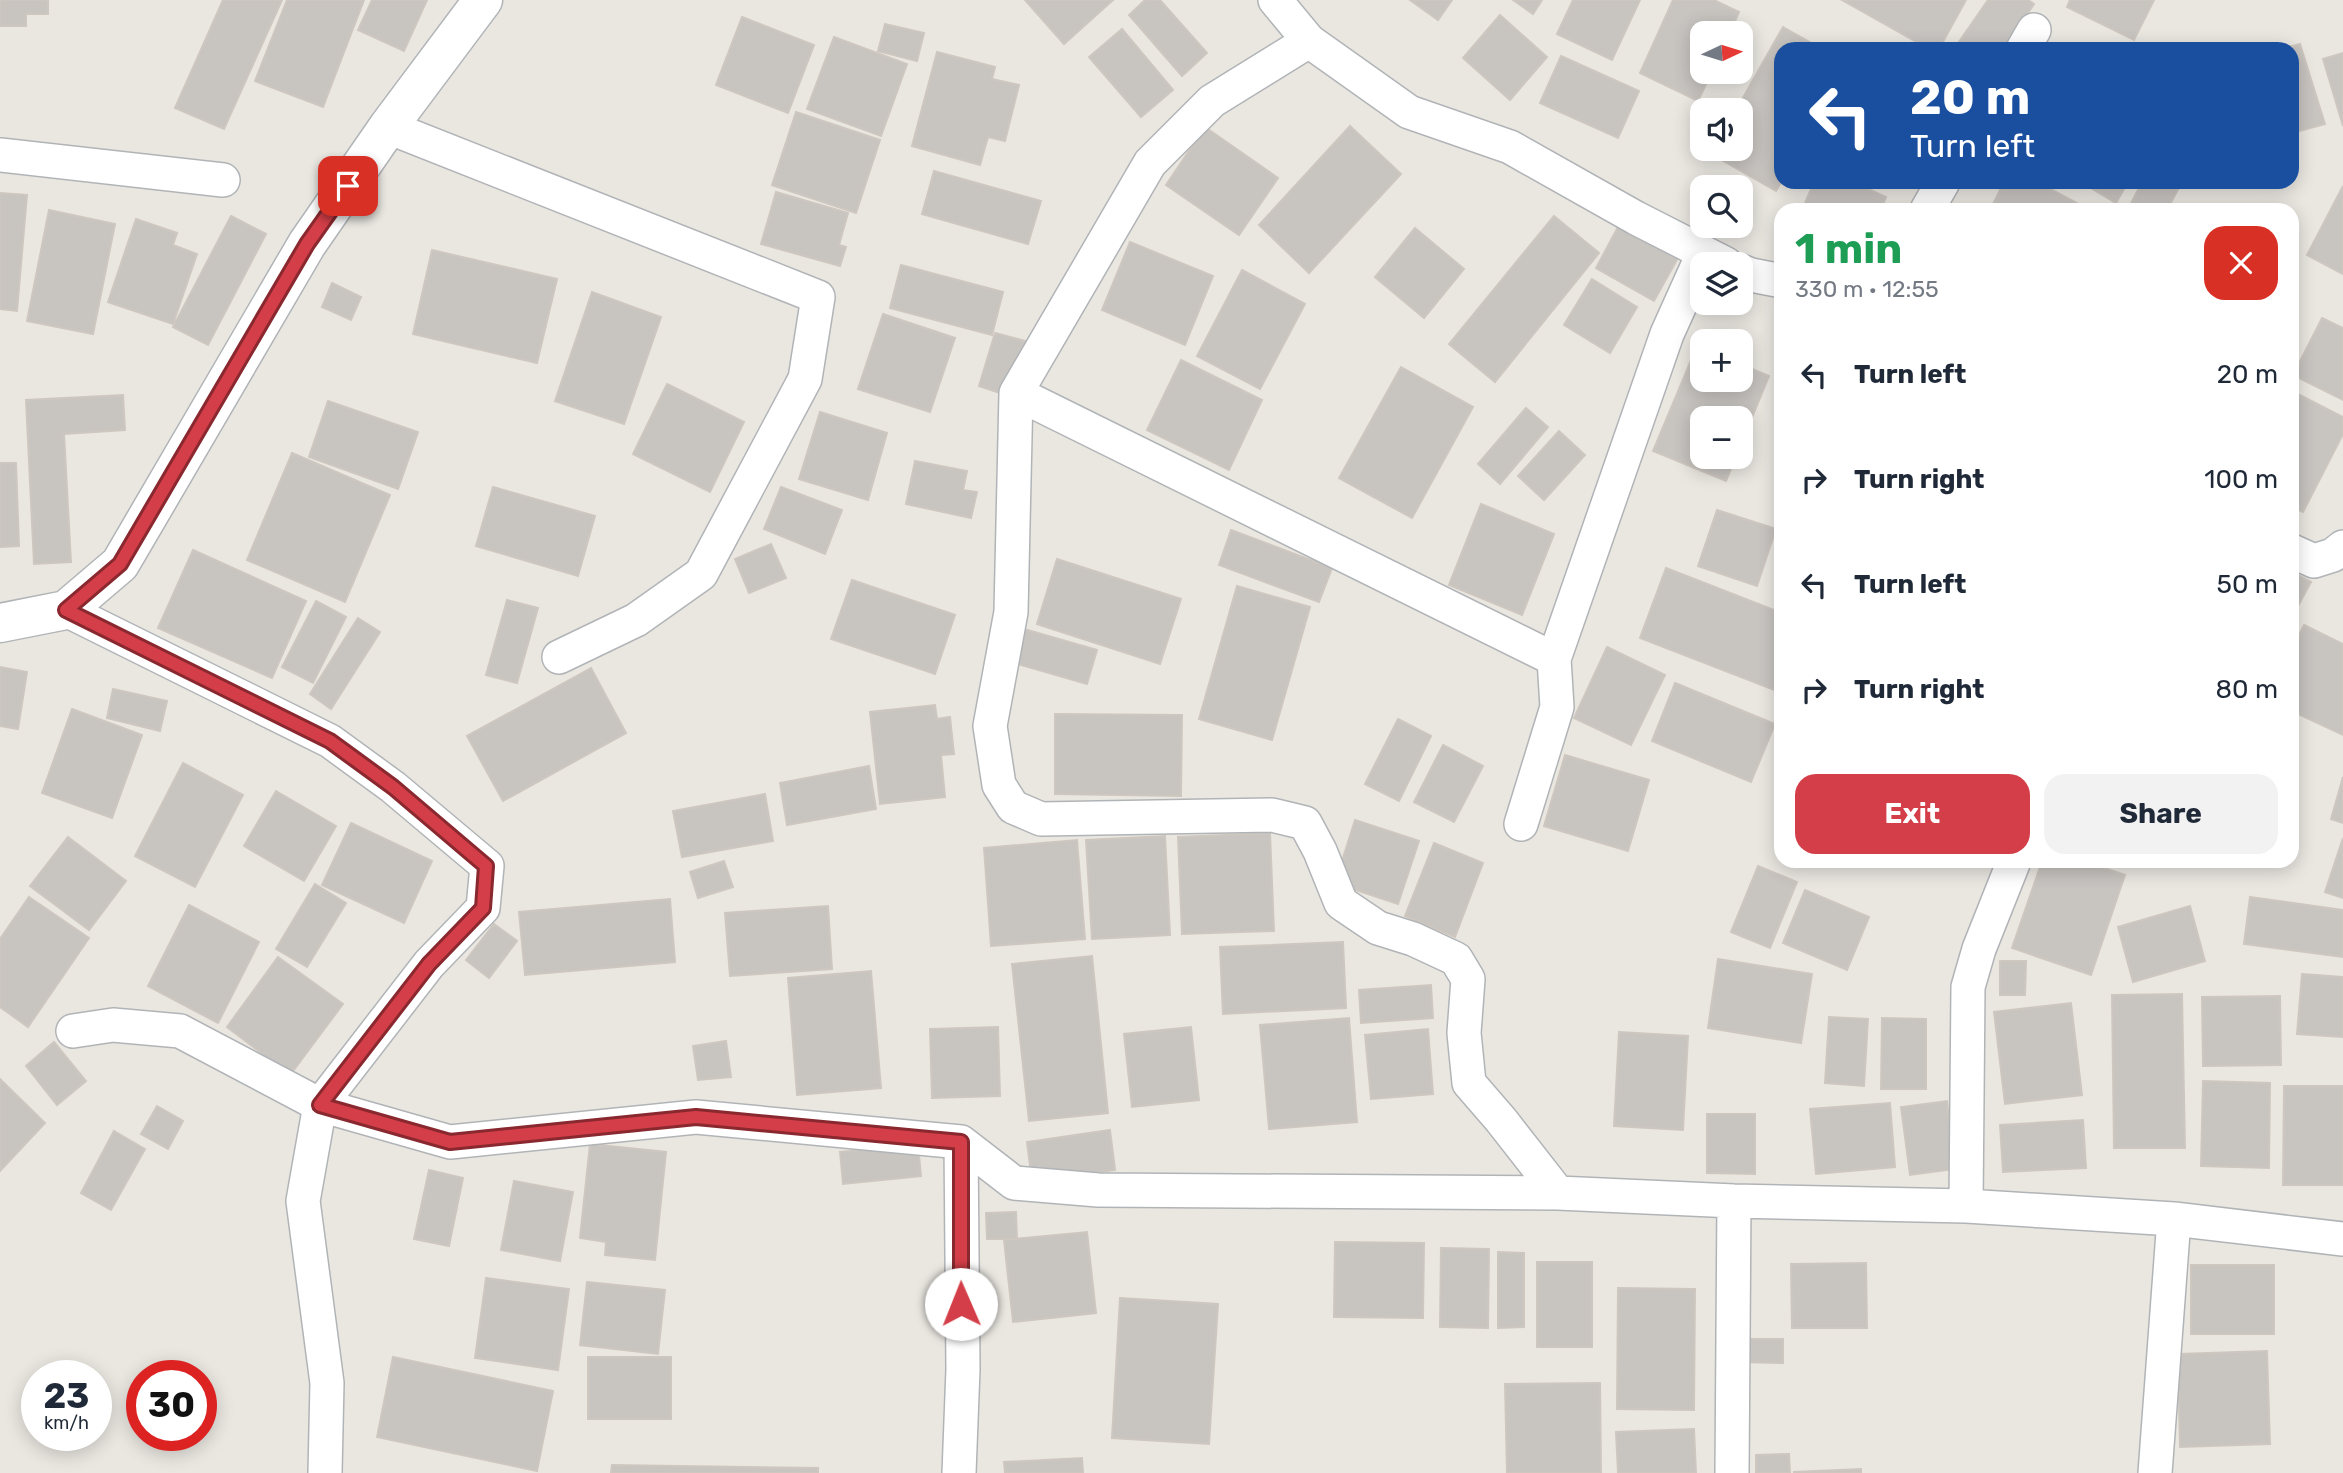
<!DOCTYPE html>
<meta charset="utf-8">
<style>
:root{--surface:#fff;--page:#f2f2f3;--text:#1f2937;--muted:#747a83;--accent:#d33e48}
body{margin:0;font-family:Rubik,sans-serif;background:var(--page);color:var(--text);height:100vh;display:flex;flex-direction:column;font-size:26px;white-space:nowrap}
*{box-sizing:border-box;margin:0}
p{font-size:23px;color:var(--muted)}
.icon{flex:none;width:38px;height:38px;fill:none;stroke:currentColor;stroke-width:2;stroke-linecap:round;stroke-linejoin:round}
.map{position:relative;flex:1;overflow:hidden}
.details{position:absolute;left:1774px;top:203px;width:525px;height:665px;display:flex;flex-direction:column;background:var(--surface);border-radius:21px;box-shadow:0 4px 18px #0003}
.details>*{flex:none}
.hud{position:absolute;left:1774px;top:42px;width:525px;height:147px;border-radius:21px;box-shadow:0 4px 18px #0003;background:#1a4fa0;color:#fff;overflow:hidden}
.needle{width:46px;rotate:86deg}
.tools{position:absolute;left:1690px;top:21px;display:grid;gap:14px}
.tools a{display:grid;place-items:center;width:63px;height:63px;border-radius:14px;background:var(--surface);box-shadow:0 4px 18px #0003;font-size:35px}
.speed{position:absolute;left:21px;top:1360px;display:flex;gap:14px;font-size:35px;font-weight:700;text-align:center}
.speed>*{display:grid;place-content:center;width:91px;height:91px;border-radius:50%;background:var(--surface);box-shadow:0 4px 18px #0003;line-height:1}
.speed small{font-size:18px;font-weight:400}
.speed .limit{border:10px solid #d22;background:#fff;color:#111}
.pin{position:absolute;display:grid;place-items:center;width:60px;height:60px;color:#fff;margin:-30px;border-radius:14px;box-shadow:0 4px 10px #0006}
.me{position:absolute;width:77px;margin:-38px;rotate:359deg;stroke-linejoin:round;filter:drop-shadow(0 0 5px #0008)}
.turn{display:flex;align-items:center;gap:24px;height:147px;padding:0 21px;font-size:32px}
.turn .icon{width:91px;height:91px;stroke-width:2.5}
.turn b{display:block;font-size:49px;line-height:60px}
.round{display:grid;place-items:center;flex:none;width:74px;height:74px;border-radius:21px;background:var(--page)}
.headline{display:flex;align-items:center;justify-content:space-between;height:119px;padding:0 21px}
h1{font-size:42px;font-weight:700;line-height:52px;color:#1e9e55}
.cta{display:flex;gap:14px;margin-top:auto;padding:14px 21px}
.cta a{flex:1;height:80px;border-radius:21px;background:var(--accent);color:#fff;font-size:28px;font-weight:700;line-height:80px;text-align:center}
.cta a+a{background:var(--page);color:var(--text)}
ul{padding:0;list-style:none}
li{display:flex;align-items:center;gap:21px;height:105px;padding:0 21px}
li div{flex:1}
li b{display:block;font-size:26px}
li em{font-style:normal}
.map>svg:first-child{display:block}
.building{fill:#c8c4c0;stroke:#cec7c0;stroke-width:2}
.lines{fill:none;stroke-linecap:round;stroke-linejoin:round}
.street-casing{stroke:#b1b4b7;stroke-width:36}
.secondary-casing{stroke:#b0b4b7;stroke-width:41}
.street{stroke:#fff;stroke-width:33}
.secondary{stroke:#fff;stroke-width:38}
.route-casing{stroke:#89282f;stroke-width:18}
.route{stroke:#d33e48;stroke-width:12}
</style>
<div class="map">
<svg width="2343" height="1473" viewBox="0 0 2343 1473">
<rect width="100%" height="100%" fill="#eae7e1"/>
<path class="building" d="M0 0H48V14H26V26H0Z
M223 0H282L224 129 175 108Z
M287 0H364L323 107 255 81Z
M372 0H427L404 51 358 30Z
M1025 0H1113L1064 44Z
M1145 0H1160L1207 53 1182 76 1129 15Z
M1410 0H1452L1438 20Z
M1513 0H1542L1533 14Z
M1573 0H1640L1612 60 1557 34Z
M1673 0H1714L1739 12 1730 33H1703V72H1712L1698 101 1640 73Z
M1842 0H1966L1939 49H1929Z
M1988 0H2028L2034 4 2004 49H1954Z
M2070 0H2154L2134 40 2067 7Z
M1500 15 1547 57 1510 100 1463 58Z
M742 17 814 45 788 113 716 85Z
M885 24 924 33 917 61 878 51Z
M1783 27 1822 49H1782V181L1776 191 1711 154 1714 149H1741V110H1736Z
M1122 29 1173 90 1141 117 1089 57Z
M834 37 907 64 881 136 807 109Z
M2300 44 2325 124 2292 133V49H2282Z
M937 52 995 67 992 79 1019 85 1005 141 988 137 980 165 912 146Z
M2343 53V126L2323 59Z
M1561 56 1639 91 1618 138 1540 103Z
M796 112 880 140 856 213 772 185Z
M1350 126 1401 174 1309 273 1259 225Z
M1205 127 1278 178 1239 235 1166 185Z
M934 171 1041 201 1028 244 922 214Z
M1814 182H1853L1886 197 1881 210H1802Z
M2004 182H2037L2090 210H1990Z
M2081 182H2128L2116 203Z
M2142 182H2182L2167 210H2129L2128 209Z
M2343 186V274L2307 255Z
M776 192 848 213 839 245 846 247 840 266 761 244Z
M0 193 27 195 17 311 0 309Z
M49 210 115 224 93 334 27 321Z
M231 216 266 234 208 345 173 327Z
M1554 216 1599 253 1495 382 1449 344Z
M136 219 177 233 173 245 197 254 173 324 108 302Z
M1619 225 1678 258 1654 301 1596 268Z
M1415 228 1464 269 1424 318 1375 277Z
M1130 242 1213 276 1185 345 1102 310Z
M432 250 557 279 537 363 413 334Z
M901 265 1003 292 992 335 890 308Z
M1242 270 1305 304 1260 389 1197 356Z
M1592 279 1637 307 1610 353 1564 325Z
M332 283 361 297 351 320 322 307Z
M592 292 661 317 624 424 555 401Z
M883 314 955 338 930 412 858 389Z
M2322 318 2343 328V400L2293 375Z
M995 333 1029 342 1012 397 979 386Z
M1697 346 1703 348V380H1741V364L1769 376 1741 444V418H1703V457H1736L1726 481 1653 451Z
M1181 360 1262 400 1229 470 1147 430Z
M1401 367 1473 407 1412 518 1339 478Z
M667 384 744 422 710 492 633 454Z
M2292 391 2343 417V434L2303 512 2292 507Z
M123 395 125 430 64 434 71 562 34 564 26 400Z
M328 401 418 432 398 489 309 457Z
M1526 408 1548 427 1500 484 1478 464Z
M820 412 887 433 868 500 799 479Z
M1559 431 1585 455 1544 500 1518 476Z
M292 453 390 495 345 602 247 560Z
M915 461 967 471 963 490 977 492 971 518 906 504Z
M0 463H16L19 546 0 547Z
M493 487 595 516 578 576 476 546Z
M781 487 842 510 825 554 764 529Z
M1481 504 1554 534 1522 615 1449 585Z
M1717 510 1776 529 1757 586 1698 566Z
M1231 530 1332 568 1319 602 1219 565Z
M771 544 786 578 749 593 735 559Z
M193 550 306 601 272 678 158 628Z
M1057 559 1181 599 1160 664 1037 624Z
M1666 568 1782 613V693L1640 638Z
M2292 572 2311 582 2292 617Z
M852 580 955 615 935 674 831 639Z
M1237 586 1310 607 1272 740 1199 719Z
M507 600 538 608 517 683 486 675Z
M316 601 346 617 313 683 282 667Z
M358 618 380 632 331 709 310 694Z
M2304 625 2343 644V735L2292 711V649Z
M1024 629 1097 650 1087 684 1014 663Z
M1607 647 1665 675 1631 745 1574 718Z
M0 667 27 672 18 729 0 726Z
M591 668 626 733 503 801 467 736Z
M1675 683 1775 724 1751 782 1652 741Z
M113 689 167 701 160 731 107 718Z
M935 705 937 719 950 717 954 754 941 755 945 797 880 804 870 712Z
M72 709 142 735 112 818 42 793Z
M1055 714 1182 715 1181 796 1055 794Z
M1398 719 1431 736 1399 801 1365 784Z
M1443 745 1483 766 1454 822 1414 802Z
M1565 755 1649 780 1628 851 1544 826Z
M183 763 243 795 195 887 135 856Z
M869 766 876 809 787 825 780 783Z
M2343 777V823L2331 819Z
M276 791 336 826 304 881 244 846Z
M765 794 773 841 682 857 673 811Z
M1355 820 1419 841 1398 904 1335 883Z
M351 823 432 861 404 923 322 885Z
M1270 833 1274 931 1182 934 1178 837Z
M1165 836 1170 935 1092 939 1086 840Z
M68 837 126 881 89 930 30 886Z
M2343 838V898L2325 892Z
M1077 840 1085 939 991 946 984 848Z
M1434 843 1483 863 1455 937 1405 916Z
M724 861 733 887 698 898 690 872Z
M2042 861H2083L2125 875 2091 975 2012 948Z
M1758 866 1797 882 1770 948 1731 932Z
M315 884 346 903 307 967 276 949Z
M1805 890 1869 917 1847 970 1783 943Z
M29 897 89 938 28 1027 0 1007V939Z
M2250 897 2343 910V957L2244 944Z
M670 899 675 962 525 975 519 912Z
M189 905 259 942 218 1023 148 986Z
M828 906 832 969 730 976 725 913Z
M2190 906 2205 961 2133 982 2118 927Z
M494 924 517 941 489 978 466 960Z
M1343 942 1346 1008 1223 1014 1220 947Z
M1092 956 1108 1113 1029 1121 1012 964Z
M278 957 343 1004 290 1075 227 1027Z
M1718 959 1812 974 1801 1043 1708 1028Z
M2000 961H2026L2025 995H2000Z
M871 971 881 1088 797 1095 788 978Z
M2302 974 2343 977V1037L2297 1034Z
M1431 985 1433 1018 1361 1023 1359 990Z
M2182 994 2185 1148H2114L2112 995Z
M2280 996 2281 1065 2203 1066 2202 997Z
M2071 1003 2082 1095 2005 1104 1994 1012Z
M1829 1017 1868 1019 1864 1086 1825 1083Z
M1349 1018 1357 1122 1269 1129 1260 1025Z
M1882 1018 1926 1019V1089H1881Z
M998 1027 1000 1096 932 1098 930 1029Z
M1191 1027 1199 1100 1132 1107 1124 1034Z
M1428 1029 1433 1094 1371 1099 1365 1035Z
M1619 1032 1688 1036 1683 1130 1614 1126Z
M726 1041 731 1077 698 1080 693 1046Z
M54 1042 86 1081 57 1105 26 1066Z
M0 1079 45 1123 0 1171Z
M2203 1081 2270 1083 2269 1168 2201 1166Z
M2284 1086H2343V1185H2283Z
M1947 1101 1955 1169 1910 1175 1901 1107Z
M1890 1103 1895 1167 1816 1174 1810 1109Z
M157 1106 183 1121 168 1149 141 1134Z
M1707 1114H1755V1174L1707 1173Z
M2083 1120 2086 1168 2003 1172 2000 1125Z
M1110 1130 1115 1170 1032 1182 1027 1142Z
M114 1131 145 1149 111 1210 81 1193Z
M590 1144 666 1152 655 1260 605 1255 606 1242 580 1238Z
M918 1145 921 1176 843 1184 840 1152Z
M429 1170 463 1178 449 1246 414 1239Z
M514 1181 573 1192 560 1261 501 1250Z
M1016 1212 1017 1239H987L986 1213Z
M1087 1232 1096 1313 1013 1322 1004 1240Z
M1335 1242 1424 1243 1423 1318 1334 1317Z
M1441 1248 1489 1249 1488 1328 1440 1327Z
M1498 1252 1524 1253V1327L1498 1328Z
M1537 1262H1592V1347H1537Z
M1866 1263 1867 1328H1792L1791 1264Z
M2191 1265H2274V1334H2191Z
M486 1278 569 1289 558 1370 475 1358Z
M587 1282 665 1290 658 1354 580 1345Z
M1618 1288 1695 1289 1694 1410 1617 1409Z
M1120 1298 1218 1304 1209 1444 1112 1438Z
M1739 1339H1783V1363L1739 1362Z
M2267 1351 2270 1444 2180 1447 2178 1354Z
M393 1357 553 1391 537 1471 377 1437Z
M588 1357H671V1419H588Z
M1600 1383 1601 1473H1507L1505 1384Z
M1694 1429 1696 1473H1618L1616 1432Z
M1789 1454 1790 1473H1756V1455Z
M1082 1458 1083 1473H1005L1004 1462Z
M612 1465 818 1468V1473H611Z
M1861 1469V1473H1794V1472Z"/>
<g class="lines">
<g class="street-casing">
<path id="street" d="M1275 0 1309 41 1409 112 1510 147 1636 218 1726 264
M1309 41 1212 101 1150 163 1016 393 1011 612 990 726 999 785 1013 807 1041 819 1272 815 1305 823 1320 851 1341 903 1378 928 1413 939 1456 959 1468 979 1464 1033 1469 1083 1501 1120 1558 1193
M2023 49 2034 30
M388 127 818 297 805 379 701 574 636 620 559 657
M0 155 223 180
M1927 210 1943 182
M1741 271 1751 275 1782 281
M1016 393 1554 659 1557 707 1521 824
M2292 551 2314 561 2333 555 2343 547
M66 610 330 741 393 787 487 866 483 908 429 964 320 1105 303 1201 327 1383 325 1473
M1554 659 1667 334 1703 254
M73 1031 113 1025 180 1031 320 1105 450 1142 696 1117 961 1142 1014 1183 1098 1190 1558 1193 1734 1201 1966 1206 2174 1219 2343 1239
M1966 1206 1968 987 1979 949 2014 861
M959 1473 963 1369 961 1142
M1732 1473 1734 1201
M2155 1473 2174 1219"/>
</g>
<g class="secondary-casing">
<path id="secondary" d="M0 623 66 610 120 564 307 244 388 127 483 0"/>
</g>
<use href="#street" class="street"/>
<use href="#secondary" class="secondary"/>
</g>
<g class="lines">
<g class="route-casing">
<path id="route" d="M348 186 307 244 120 564 66 610 330 741 393 787 486 866 483 908 429 964 320 1105 450 1142 696 1117 961 1142V1304"/>
</g>
<use href="#route" class="route"/>
</g>
</svg>
<div class="tools">
<a><svg class="needle" viewBox="-14 -14 28 28"><path d="M0-13l5 13h-10z" fill="#e53935"/><path d="M0 13l5-13h-10z" fill="#747a83"/></svg></a>
<a><svg class="icon" aria-label="sound" viewBox="0 0 24 24"><path d="M4 9h4l5-4v14l-5-4H4zM17 9q2 3 0 6"/></svg></a>
<a><svg class="icon" aria-label="search" viewBox="0 0 24 24"><circle cx="10" cy="10" r="6"/><path d="M15 15l6 6"/></svg></a>
<a><svg class="icon" aria-label="layers" viewBox="0 0 24 24"><path d="M12 4l9 5-9 5-9-5zM3 14l9 5 9-5"/></svg></a>
<a>+</a>
<a>−</a>
</div>
<div class="speed"><div>23<small>km/h</small></div><div class="limit">30</div></div>
<div class="pin" style="left:348px;top:186px;background:#d93025"><svg class="icon" aria-label="arrive" viewBox="0 0 24 24"><path d="M6 21V4h12l-3 4 3 4H6"/></svg></div>
<svg class="me" style="left:961px;top:1304px" viewBox="-20 -20 40 40"><circle r="19" fill="#fff"/><path d="M0-13L10 11 0 6-10 11z" fill="#d33e48"/></svg>
<div class="hud">
<div class="turn"><svg class="icon" aria-label="left" viewBox="0 0 24 24"><path d="M17 20v-9H6M10 6l-5 5 5 5"/></svg><div><b>20 m</b>Turn left</div></div>
</div>
<section class="details">
<div class="headline"><div><h1>1 min</h1><p>330 m · 12:55</p></div><a class="round" style="background:#d93025;color:#fff"><svg class="icon" aria-label="close" viewBox="0 0 24 24"><path d="M6 6l12 12M18 6L6 18"/></svg></a></div>
<ul>
<li><svg class="icon" aria-label="left" viewBox="0 0 24 24"><path d="M17 20v-9H6M10 6l-5 5 5 5"/></svg><div><b>Turn left</b></div><em>20 m</em></li>
<li><svg class="icon" aria-label="right" viewBox="0 0 24 24"><path d="M7 20v-9h11M14 6l5 5-5 5"/></svg><div><b>Turn right</b></div><em>100 m</em></li>
<li><svg class="icon" aria-label="left" viewBox="0 0 24 24"><path d="M17 20v-9H6M10 6l-5 5 5 5"/></svg><div><b>Turn left</b></div><em>50 m</em></li>
<li><svg class="icon" aria-label="right" viewBox="0 0 24 24"><path d="M7 20v-9h11M14 6l5 5-5 5"/></svg><div><b>Turn right</b></div><em>80 m</em></li>
</ul>
<div class="cta"><a>Exit</a><a>Share</a></div>
</section>
</div>
